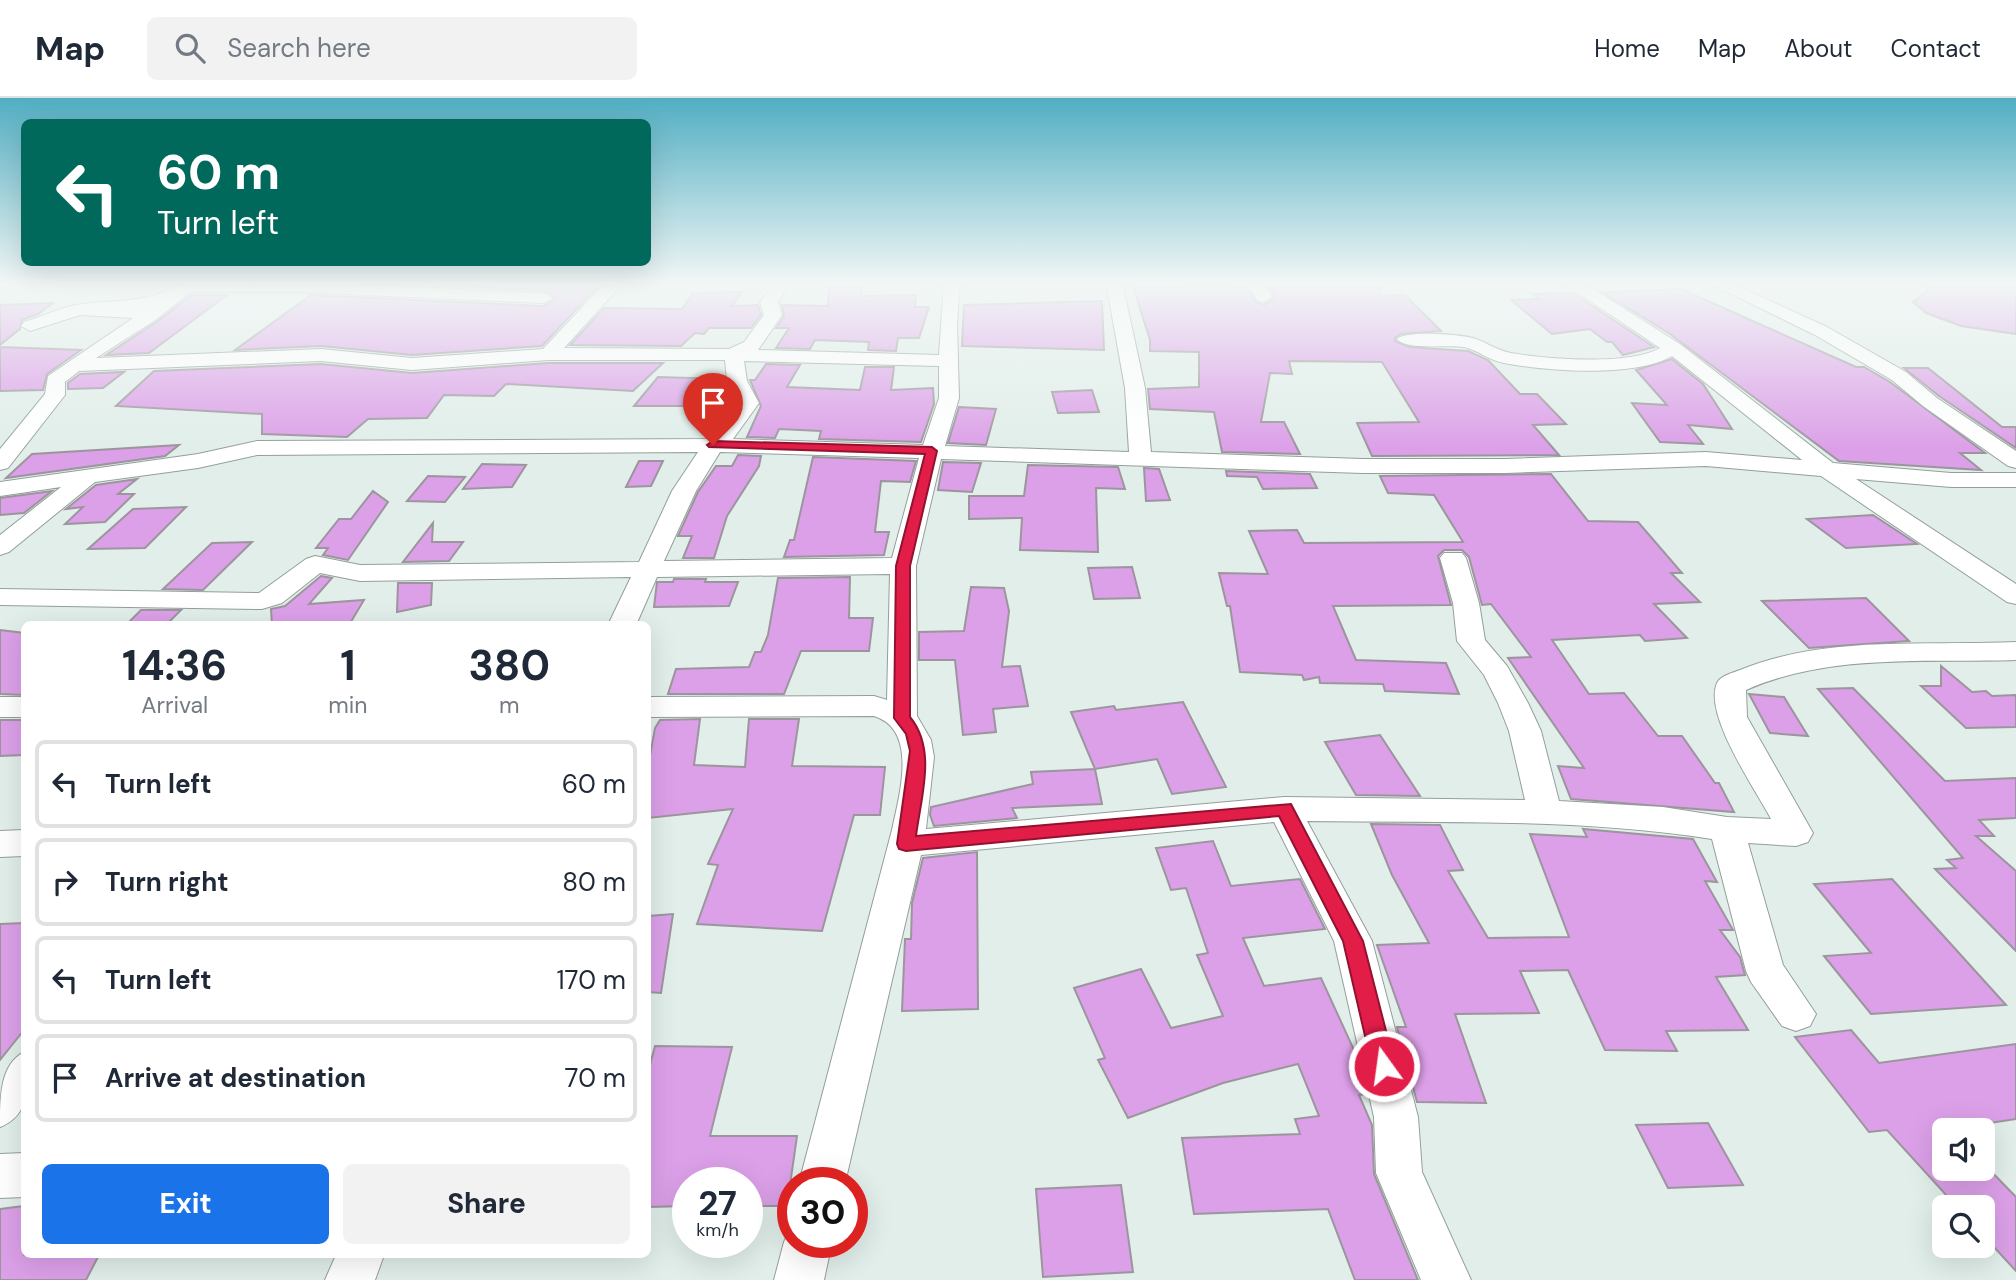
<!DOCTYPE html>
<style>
:root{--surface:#fff;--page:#f2f2f3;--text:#1f2937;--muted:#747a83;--line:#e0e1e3;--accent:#1a73e8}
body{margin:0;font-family:"DM Sans",sans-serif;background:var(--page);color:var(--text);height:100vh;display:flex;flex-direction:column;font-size:26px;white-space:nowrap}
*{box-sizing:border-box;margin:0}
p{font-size:23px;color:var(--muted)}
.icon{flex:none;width:38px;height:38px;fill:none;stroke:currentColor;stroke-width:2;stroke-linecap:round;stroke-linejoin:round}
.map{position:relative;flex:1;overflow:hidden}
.details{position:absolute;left:21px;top:523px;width:630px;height:637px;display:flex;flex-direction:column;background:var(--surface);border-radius:10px;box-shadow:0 7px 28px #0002}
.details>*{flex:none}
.guide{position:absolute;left:21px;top:21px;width:630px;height:147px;border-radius:10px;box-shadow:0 7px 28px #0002;background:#00695c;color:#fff;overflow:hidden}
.fabs{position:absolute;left:1932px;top:1020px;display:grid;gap:14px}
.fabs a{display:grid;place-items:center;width:63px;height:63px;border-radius:10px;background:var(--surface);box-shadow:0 7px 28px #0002;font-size:35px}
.speed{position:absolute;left:672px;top:1069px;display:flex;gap:14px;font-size:35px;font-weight:700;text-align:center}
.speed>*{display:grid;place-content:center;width:91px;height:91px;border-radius:50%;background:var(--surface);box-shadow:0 7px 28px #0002;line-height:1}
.speed small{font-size:18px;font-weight:400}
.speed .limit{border:10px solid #d22;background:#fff;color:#111}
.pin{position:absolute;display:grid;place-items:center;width:60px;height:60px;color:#fff;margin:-72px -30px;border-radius:50% 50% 50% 0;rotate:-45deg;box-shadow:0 0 7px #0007}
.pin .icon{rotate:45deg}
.me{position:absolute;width:77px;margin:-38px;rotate:346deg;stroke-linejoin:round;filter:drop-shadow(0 0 5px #0008)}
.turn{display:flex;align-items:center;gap:24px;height:147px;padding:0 21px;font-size:32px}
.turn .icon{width:91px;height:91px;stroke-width:2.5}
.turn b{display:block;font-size:49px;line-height:60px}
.eta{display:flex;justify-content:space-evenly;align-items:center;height:119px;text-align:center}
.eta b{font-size:42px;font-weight:700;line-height:49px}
.primary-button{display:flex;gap:14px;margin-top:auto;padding:14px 21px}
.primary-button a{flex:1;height:80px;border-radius:10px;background:var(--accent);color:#fff;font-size:28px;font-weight:700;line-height:80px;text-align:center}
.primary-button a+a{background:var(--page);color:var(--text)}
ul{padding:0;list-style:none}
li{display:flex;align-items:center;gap:21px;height:88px;margin:0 14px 10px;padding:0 7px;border:4px solid var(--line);border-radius:10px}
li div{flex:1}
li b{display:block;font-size:26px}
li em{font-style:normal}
header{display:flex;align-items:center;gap:42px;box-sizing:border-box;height:98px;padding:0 35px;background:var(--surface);border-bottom:2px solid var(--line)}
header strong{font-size:33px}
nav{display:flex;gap:38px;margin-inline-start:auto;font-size:24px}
.search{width:490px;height:63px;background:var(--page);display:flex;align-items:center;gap:18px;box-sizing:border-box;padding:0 24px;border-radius:10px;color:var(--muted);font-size:26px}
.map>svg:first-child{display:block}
.building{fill:#dca0e8;stroke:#9c959d;stroke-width:2}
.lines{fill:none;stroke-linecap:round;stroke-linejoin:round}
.minor-casing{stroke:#939f9b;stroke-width:2}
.minor{fill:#fff;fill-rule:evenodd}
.route{fill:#e11d48;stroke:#92132f;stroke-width:2}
</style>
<header>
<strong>Map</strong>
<div class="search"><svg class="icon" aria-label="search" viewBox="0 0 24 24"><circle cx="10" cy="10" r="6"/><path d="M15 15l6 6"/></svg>Search here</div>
<nav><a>Home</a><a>Map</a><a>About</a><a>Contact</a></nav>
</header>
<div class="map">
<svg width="2016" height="1182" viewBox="0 0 2016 1182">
<rect width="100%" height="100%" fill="#e1eeea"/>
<path class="building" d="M385 184H602L542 248 412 257 321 248 235 252 311 197 544 208 555 201 544 192Z
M829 184H861V198L916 197 915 209H929L919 240H898L896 253 868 252 869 244 815 242 810 251 776 250 789 230H776L784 218 782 207 828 208Z
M1269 184H1379L1380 198 1405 197 1441 233 1401 236 1395 240V243L1409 249 1468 253 1488 262 1520 296H1537L1566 326 1533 327 1559 357 1372 358 1357 325 1419 324 1382 264 1289 263 1292 276 1270 275 1261 324H1284L1300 356 1222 354 1214 314 1150 311 1148 291 1199 289V254L1150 253V242L1132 185 1245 188 1256 204 1264 207 1275 200 1269 188 1274 189Z
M1927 184H2016V236L1961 228 1926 215 1913 204 1927 193Z
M1681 191 1856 269H1864L1890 284 1985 355H1960L1981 372 1839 363 1670 236 1602 194Z
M742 194 732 208 758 207 761 217 751 230H709L704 236 695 235 681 248 570 247 604 210 682 211 693 195Z
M1573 195 1654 249 1623 257 1612 244H1607L1590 231 1552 236 1511 202 1540 201 1532 196Z
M191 197H227L149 255 106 257 158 223Z
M1102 203 1104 252 962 248 964 207Z
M53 205 38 216 22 222 20 231 0 247V207Z
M0 249 81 252 47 276 43 292 0 293Z
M1672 261 1703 286 1732 331 1688 327 1703 346 1660 344 1632 305 1667 307 1636 272Z
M548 265H663L633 293 506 286 494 298 444 297 427 320 368 321 347 339 262 336V316L116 308 154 273 321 266 412 275Z
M766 266 800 267 787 289 860 292 865 269H894L891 292 933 290 934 306 921 344 819 341 821 333 779 331 775 340 747 339 761 308 750 282H755Z
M1904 270H1928L2002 329H2016V350L1939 298Z
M124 274 103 290 68 291V285L80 276Z
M658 279 724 281 736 305 733 308H634Z
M1092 292 1099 314 1058 315 1052 294Z
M959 309 996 311 986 347 948 345Z
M179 347 165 358 6 380 32 356Z
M738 357 761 358 759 368 727 418 714 460H683L692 438H678L698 394 716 368H732Z
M813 359 916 363 910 384 881 383 875 434H889L884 457 784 459 790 442H794Z
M639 363H663L651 388 626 389Z
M943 364 981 365 972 394 938 392Z
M482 366 526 367 512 389 463 391Z
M1028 367 1118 369 1125 391 1096 390 1098 454 1020 452 1022 420 969 421V398H1024Z
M1144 370 1159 371 1170 402 1146 403Z
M1226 373 1310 376 1317 390 1263 391 1257 379 1227 378Z
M1551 376 1588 423 1638 424 1682 475H1671L1700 504 1654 506 1687 540 1645 543 1640 537 1552 542 1589 596 1624 595 1658 638H1682L1715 685H1719L1734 714 1571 701 1558 668 1584 670 1508 560 1531 559 1491 506 1482 507 1469 459 1462 452H1444L1438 458 1451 507 1333 508 1356 562 1446 565 1459 596 1385 593 1383 586 1320 585 1319 579 1304 582 1302 577 1240 574 1230 508H1227L1219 475 1268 476 1249 433 1297 432 1304 445 1463 444 1434 397 1388 395 1380 378Z
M428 378 465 379 445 404 407 403Z
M137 381 118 396H134L105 424 65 426 83 409 66 411 96 387Z
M52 393 24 415 0 417V400Z
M373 393 388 404 348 462 323 457 328 450H316L339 421H351Z
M186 409 145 450 88 451 133 411Z
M1873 417 1917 446 1846 450 1807 421Z
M433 425 432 444H463L449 463 403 464Z
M252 444 203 492 163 491 212 445Z
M1132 469 1140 500 1094 501 1088 470Z
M321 478 332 480 309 506 364 502 349 527H272L271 511 285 508Z
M850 479 849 520H873L869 553H801L784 596H668L676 571 749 569 755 554H761L768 537 778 480Z
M674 481H706L705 484H738L729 508 654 509 657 484H673Z
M398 485H432L431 507 397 514Z
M971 489 1004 490 1009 513 1002 569 1020 568 1028 608 993 611 996 634 963 637 955 562H919V534L964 533Z
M1866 500 1909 543 1809 550 1762 503Z
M141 512H181L166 527H126Z
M0 532 24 535V597L0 596Z
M1941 568 1972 594 1986 593 1992 598 2016 597V629L1966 630 1921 588H1941Z
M1853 590 1945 683 2016 680V720L1979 722 1994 738H1976L2016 773V853L1935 771 1956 770 1947 762 1963 760 1818 591Z
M1749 596 1784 599 1808 638 1770 635Z
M1183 604 1226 689 1172 696 1157 661 1095 671 1071 614 1114 608 1116 612Z
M700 621 694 667 745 669 749 621H799L792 668 885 669 880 717H854L822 833 697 826 718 767 708 766 733 711 648 720V669L655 630 660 622Z
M24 622V657L0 658V622Z
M1380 637 1420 698 1356 697 1325 644Z
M1095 671 1102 706 1012 710 1017 720 934 728 930 717 931 709 1033 686 1031 674Z
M1371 726 1440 727 1463 772 1448 773 1488 840 1569 839 1530 736 1587 739 1583 731 1693 741 1717 784 1705 783 1733 832H1720L1740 859 1745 877 1716 879 1748 932 1666 933 1677 953 1605 952 1568 872 1520 873 1539 915 1455 916 1486 1005 1417 1004 1397 929H1406L1377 847 1429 845 1392 777Z
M1213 743 1231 788 1300 781 1325 831 1243 840 1264 888 1321 880 1359 963 1366 996 1359 997 1372 1027 1374 1076 1418 1182H1355L1328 1111 1194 1116 1182 1040 1300 1036 1295 1021 1319 1018 1298 966 1223 985 1128 1020 1098 962 1105 960 1074 890 1141 871 1171 930 1223 918 1197 857 1208 855 1186 790 1171 792 1156 750Z
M977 754 978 911 902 913 905 841H911L912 805 923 760Z
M1892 781 2006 907 1871 916 1824 858 1871 855 1814 786Z
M673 816 661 895 648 894V818Z
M24 825V932L0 962V826Z
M1851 932 1879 965 2016 946V1021L1944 1032V1071H1983V1065L2016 1099V1173L1983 1137V1110H1958L1887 1032 1869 1034 1795 939Z
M655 948 732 949 710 1038H797L787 1108H747V1085H688V1108L648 1109V974Z
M1708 1025 1743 1087 1668 1090 1636 1027Z
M1121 1087 1133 1174 1043 1179 1036 1091Z
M24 1108V1157H99L86 1182H0V1111Z"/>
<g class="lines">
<g class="minor-casing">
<path id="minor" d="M0 184H14L0 193Z
M181 184H309L544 195 553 200 544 205 300 194H190L157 221 96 260 321 251 412 260 543 251 606 184H624L564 250 729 251 744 244 764 217 760 204 769 193 770 184H786L785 193 778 204 782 217 758 252 939 257 944 184H960L957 226 959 300 945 348 1129 354 1125 290 1106 184H1122L1145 290 1151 354 1363 361H1506L1706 354 1802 362 1672 258C1635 280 1546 273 1504 265 1490 263 1478 252 1464 249 1448 246 1407 253 1397 241 1404 232 1463 236 1476 241 1487 245 1499 253 1511 255 1548 261 1628 268 1660 250L1562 184H1582L1680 246 1833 365 1951 375H2016V389H1951L1856 381 2016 486V506L2007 504 1821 378 1706 368 1506 375H1363L941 361 916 468 917 618 931 642 934 659 926 731 1284 699 1525 702 1509 633 1498 605 1484 577 1457 543 1453 505 1440 460 1444 455H1462L1466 460 1479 505 1485 542 1507 568 1528 605 1541 633 1559 703 1663 709 1727 719 1771 721C1756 692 1703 617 1717 585 1721 577 1733 575 1740 572 1825 537 1926 548 2016 544V562C1926 565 1830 555 1746 592L1747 619 1813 735 1808 744 1796 748 1748 745 1783 867 1816 916 1810 928 1796 933 1782 928 1751 884 1746 873 1712 741C1579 720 1442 725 1307 723L1372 843 1418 1019 1422 1074 1471 1182H1421L1376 1075 1374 1019 1334 843 1274 724 921 757 845 1085H799L892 732C899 698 919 632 874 618L648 619V599L874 598 887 602 890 476 657 479 636 527H608L631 479 360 483 320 475 282 505 262 511 0 507V491L259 495 306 461 315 458 360 467 639 464 672 393 698 354 257 357 198 370 95 384 9 454 0 457V437L61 389 0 398V384L198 356 257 343 707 341 721 328 739 305 727 283 725 262H548L412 272 321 263 79 273 65 284V297L8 370 0 372V351L45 296 48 278 133 220 80 217 30 233 21 228 24 224C41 219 59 210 76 207 110 201 153 207 181 184ZM744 263 939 268V300L923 347 733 341 759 305 747 283ZM720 354 919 360 892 460 664 463 696 393Z
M1246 184H1263L1272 199 1264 204 1258 203Z
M1707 184H1729L1827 229 1906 274 1937 300 2016 353V370L2008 368 1923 308 1892 282 1815 237Z
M0 599H24V619H0Z
M24 732V758L0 759V733Z
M24 954C27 984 33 1016 0 1029 0 998 0 967 24 954Z
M24 1055V1099L0 1100V1056Z
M793 1126V1144H832L824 1182H774L784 1144Z
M336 1157H384L375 1182H325Z"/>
</g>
<use href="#minor" class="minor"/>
</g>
<linearGradient id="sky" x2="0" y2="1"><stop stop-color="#51aec2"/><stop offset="0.53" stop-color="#f2f7f6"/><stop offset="1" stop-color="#f2f7f6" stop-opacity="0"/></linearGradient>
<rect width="2016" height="350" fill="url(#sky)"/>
<path class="route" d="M713 343 932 349 937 353 910 468V619C937 652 921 698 916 738L1291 706 1363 843 1395 968 1392 976 1384 978 1376 976 1372 968 1343 843 1279 718 906 753 899 751 897 746 910 653 906 636 894 620 896 468 925 356 709 349 707 347Z"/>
</svg>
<div class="fabs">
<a><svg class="icon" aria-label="sound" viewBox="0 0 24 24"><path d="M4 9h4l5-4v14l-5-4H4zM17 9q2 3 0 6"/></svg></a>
<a><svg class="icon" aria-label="search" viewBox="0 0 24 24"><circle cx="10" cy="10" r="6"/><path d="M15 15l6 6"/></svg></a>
</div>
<div class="speed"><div>27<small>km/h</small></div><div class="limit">30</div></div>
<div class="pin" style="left:713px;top:347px;background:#d93025"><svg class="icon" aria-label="arrive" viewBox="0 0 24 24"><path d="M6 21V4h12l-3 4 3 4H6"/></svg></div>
<svg class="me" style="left:1384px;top:968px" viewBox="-20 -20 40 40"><circle r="17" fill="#e11d48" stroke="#fff" stroke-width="3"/><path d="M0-11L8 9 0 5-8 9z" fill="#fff"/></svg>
<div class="guide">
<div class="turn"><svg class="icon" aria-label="left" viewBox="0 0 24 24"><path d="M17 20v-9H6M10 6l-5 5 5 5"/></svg><div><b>60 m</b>Turn left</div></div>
</div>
<section class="details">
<div class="eta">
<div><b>14:36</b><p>Arrival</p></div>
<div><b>1</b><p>min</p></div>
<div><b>380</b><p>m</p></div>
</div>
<ul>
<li><svg class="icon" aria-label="left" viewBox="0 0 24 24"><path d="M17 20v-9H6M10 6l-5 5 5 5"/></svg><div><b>Turn left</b></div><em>60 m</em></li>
<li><svg class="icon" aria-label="right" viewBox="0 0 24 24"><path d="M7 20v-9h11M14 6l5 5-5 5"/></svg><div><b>Turn right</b></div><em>80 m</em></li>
<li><svg class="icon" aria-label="left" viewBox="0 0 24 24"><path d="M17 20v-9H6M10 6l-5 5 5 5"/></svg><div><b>Turn left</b></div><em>170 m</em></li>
<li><svg class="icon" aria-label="arrive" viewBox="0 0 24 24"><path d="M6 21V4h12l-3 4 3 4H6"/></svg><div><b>Arrive at destination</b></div><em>70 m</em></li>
</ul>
<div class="primary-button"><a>Exit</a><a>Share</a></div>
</section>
</div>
